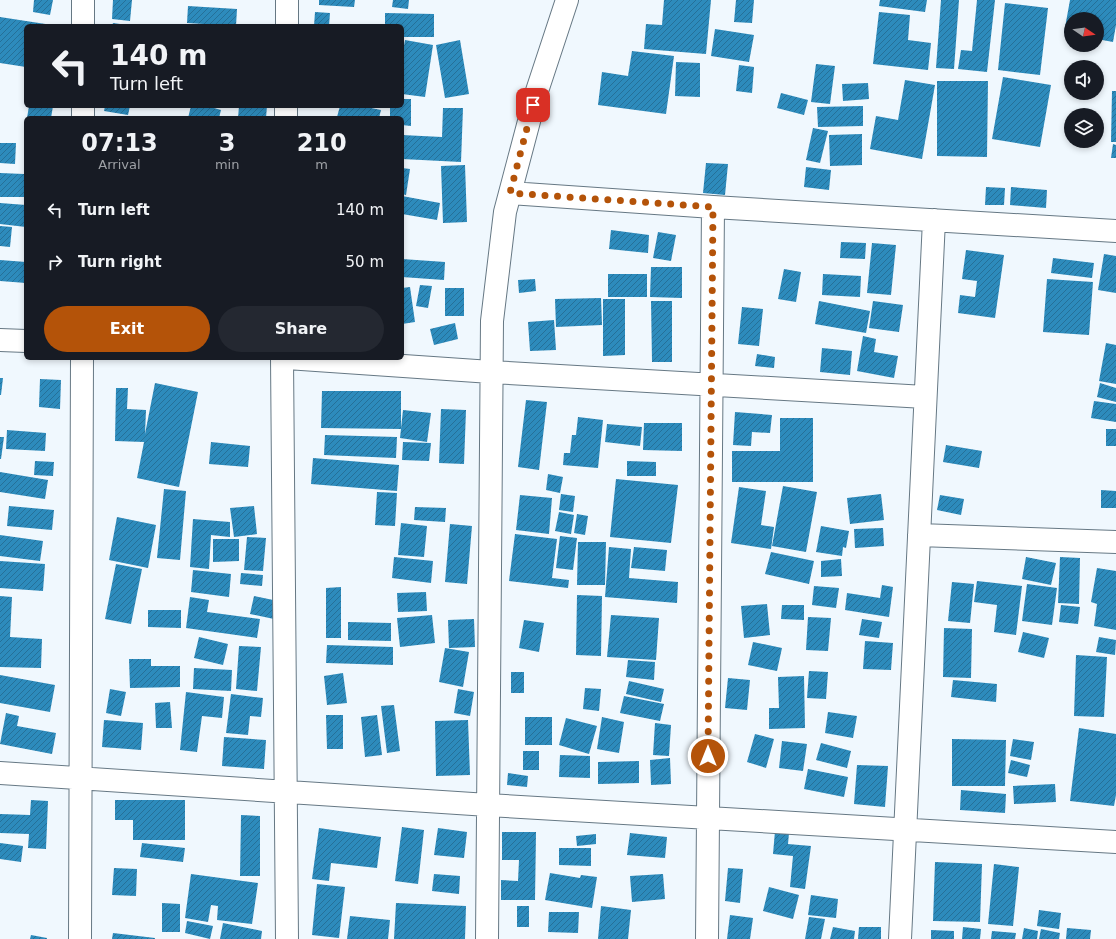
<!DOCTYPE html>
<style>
:root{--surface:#171b24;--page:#242831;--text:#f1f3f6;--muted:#9ea1a6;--accent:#b45309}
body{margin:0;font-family:"DejaVu Sans",sans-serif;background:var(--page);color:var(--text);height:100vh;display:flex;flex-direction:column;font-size:15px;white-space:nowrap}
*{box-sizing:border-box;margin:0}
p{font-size:13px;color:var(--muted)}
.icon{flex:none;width:22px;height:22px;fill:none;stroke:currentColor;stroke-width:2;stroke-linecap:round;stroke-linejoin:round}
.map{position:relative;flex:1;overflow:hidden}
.details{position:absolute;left:24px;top:116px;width:380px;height:244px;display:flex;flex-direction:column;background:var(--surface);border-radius:6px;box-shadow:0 2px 6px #0003}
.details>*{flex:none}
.guide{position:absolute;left:24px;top:24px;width:380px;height:84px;border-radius:6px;box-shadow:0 2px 6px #0003;background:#171b24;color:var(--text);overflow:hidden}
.needle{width:26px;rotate:103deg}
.fabs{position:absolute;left:1064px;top:12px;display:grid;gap:8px}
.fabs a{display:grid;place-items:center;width:40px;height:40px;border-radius:50%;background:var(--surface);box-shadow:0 2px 6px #0003;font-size:20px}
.pin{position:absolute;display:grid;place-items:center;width:34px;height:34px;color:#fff;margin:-17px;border-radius:8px;box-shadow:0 2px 6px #0006}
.me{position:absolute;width:44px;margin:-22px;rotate:0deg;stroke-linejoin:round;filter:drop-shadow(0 0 3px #0008)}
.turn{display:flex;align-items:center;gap:14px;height:84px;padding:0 20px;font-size:18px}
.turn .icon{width:52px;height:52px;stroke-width:2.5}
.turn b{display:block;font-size:28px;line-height:34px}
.eta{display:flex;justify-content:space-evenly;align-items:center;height:68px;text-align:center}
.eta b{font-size:24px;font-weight:800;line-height:28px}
.cta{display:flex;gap:8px;margin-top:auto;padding:8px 20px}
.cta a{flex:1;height:46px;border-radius:24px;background:var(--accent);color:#fff;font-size:16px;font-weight:800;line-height:46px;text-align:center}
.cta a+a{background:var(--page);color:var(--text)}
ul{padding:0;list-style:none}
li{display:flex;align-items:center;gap:12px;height:52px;padding:0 20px}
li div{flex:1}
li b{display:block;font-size:15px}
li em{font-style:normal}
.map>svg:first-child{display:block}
.building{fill:url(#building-hatch)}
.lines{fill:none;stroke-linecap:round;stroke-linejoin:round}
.minor-casing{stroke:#667884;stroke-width:24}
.minor{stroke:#fff;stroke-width:22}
.route{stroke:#b45309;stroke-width:7;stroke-dasharray:0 12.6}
</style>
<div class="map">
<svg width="1116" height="939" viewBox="0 0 1116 939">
<defs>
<pattern id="building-hatch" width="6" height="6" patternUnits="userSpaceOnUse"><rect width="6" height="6" fill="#2d8bbc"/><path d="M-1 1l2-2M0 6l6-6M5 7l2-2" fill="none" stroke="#257098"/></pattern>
</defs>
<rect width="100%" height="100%" fill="#f0f8fe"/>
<path class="building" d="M34 0H53L50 15 33 12Z
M113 0H132L130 21 112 19Z
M319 0H355L354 7 319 5Z
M393 0H409L408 9 392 7Z
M664 0H711L706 54 644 49 646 24 662 25Z
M736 0H754L752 23 734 22Z
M880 0H927L925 12 879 6Z
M941 0H959L954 69 936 68Z
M977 0H995L987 72 958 69 961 50 972 51Z
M1070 0H1116V25L1113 42 1097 39V19H1071V34L1064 33Z
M1005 3 1048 8 1040 75 998 70Z
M188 6 237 9 236 26 187 23Z
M315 12 330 13 329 26H314Z
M879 12 910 15 908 40 931 43 928 70 873 64Z
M385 13 434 14V37H402V26H385Z
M0 17 52 25 26 26V67L0 63Z
M113 23 127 25V26H112Z
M715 29 754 35 749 62 711 56Z
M405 40 433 45 425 97 402 94V57Z
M460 40 469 94 445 98 436 45Z
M632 51 674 56 666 114 598 105 602 72 628 76Z
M676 62 700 63V97L675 96Z
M816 64 835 66 830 104 811 102Z
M739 65 754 67 752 93 736 91Z
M1003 77 1051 85 1040 147 992 139Z
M905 80 935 85 922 159 870 149 876 116 898 120Z
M937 81H988L987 157 937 156Z
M868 83 869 99 843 101 842 84Z
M1112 91H1116V142H1111Z
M781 93 808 100 804 115 777 108Z
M402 99H411V126L402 125V118H390V106H402Z
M29 106H53L51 118H27Z
M105 106H130L128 115 104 111Z
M191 106H207L221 110 219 118H188Z
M239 106H267L266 118H238Z
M340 106H361L381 110 379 118H340L337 117Z
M863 106V126L818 127 817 107Z
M443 108H463L461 162 402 159V135L442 137Z
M813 128 828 131 820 163 806 160Z
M862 134V165L830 166 829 135Z
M0 143H16L15 164 0 163Z
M1113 144 1116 145V158H1111Z
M706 163 728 164 725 195 703 193Z
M465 165 467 222 443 223 441 166Z
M806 167 831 170 829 190 804 187Z
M402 168 410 169 406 195 402 194Z
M0 173 24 174V197H0Z
M986 187 1005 188 1004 205H985Z
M1011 187 1047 190 1046 208 1010 205Z
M402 196 440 203 437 220 402 214Z
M0 203 26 205V227L0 224Z
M0 226 12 227 10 247 0 246Z
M611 230 649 235 648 253 609 249Z
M658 232 676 235 671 261 653 258Z
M841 242 866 243 865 259 840 258Z
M872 243 896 245 891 295 867 293Z
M966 250 1004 255 995 318 958 313 960 295 975 297 977 281 962 279Z
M1104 254 1116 256V293L1098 290Z
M1053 258 1094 263 1092 278 1051 273Z
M402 259 445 262 444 280 402 277Z
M0 260 26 262V283L0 281Z
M651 267H682V298L650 297Z
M784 269 801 272 796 302 778 299Z
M608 274H647V297H608Z
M823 274 861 276 860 297 822 295Z
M535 279 536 291 519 293 518 280Z
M1047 279 1093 282 1089 335 1043 332Z
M420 285 432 286 428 308 416 306Z
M410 287 415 322 402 324V288Z
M445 288H464V316H445Z
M601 298 602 325 556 327 555 299Z
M603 299H625V355L603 356Z
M651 301H672V362H652Z
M819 301 870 311 866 333 815 324Z
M873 301 903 305 899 332 869 328Z
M742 307 763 309 759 346 738 344Z
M554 320 556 350 530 351 528 322Z
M455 323 458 339 434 345 430 329Z
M863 336 876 339 874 352 898 356 894 378 857 371Z
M1106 343 1116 345V384L1099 381Z
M822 348 852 351 850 375 820 372Z
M757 354 775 357 774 368 755 366Z
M0 378H3L1 395H0Z
M40 379 61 380 60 409 39 407Z
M155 383 198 392 179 487 137 478 144 442 115 441 116 388H128L127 409 146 410 145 434Z
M1100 383 1116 388V402L1097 397Z
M322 391H401V429L321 428Z
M526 400 547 402 539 470 518 467Z
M1094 401 1116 404V422L1091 418Z
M441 409 466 410 464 464 439 463Z
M403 410 431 413 427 442 400 438Z
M735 412 772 415 770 433 752 432 751 446 733 445Z
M578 417 603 420 598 468 563 465 564 453H570L572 435H576Z
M780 418H813V482H732V451H780Z
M644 423H682V451L643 450Z
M607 424 642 427 640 446 605 442Z
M1106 429H1116V446H1106Z
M7 430 46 433 45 451 6 449Z
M325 435 397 437 396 458 324 455Z
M0 437H4L1 459H0Z
M211 442 250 446 248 467 209 464Z
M403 442 431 443 429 461 402 460Z
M946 445 982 451 979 468 943 462Z
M313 458 399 465 397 491 311 484Z
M35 461 54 462 53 476 34 475Z
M627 461 656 462V476H627Z
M0 472 48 480 45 499 0 492Z
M548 474 563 477 560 493 546 490Z
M616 479 678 485 671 543 610 537Z
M783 486 817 492 806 552 772 546Z
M739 487 766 491 761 525 774 527 771 549 731 543Z
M164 489 186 491 180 560 157 558Z
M1101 490 1116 491V508H1101Z
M377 492 397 493 395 526 375 525Z
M561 494 575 496 573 512 559 510Z
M881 494 884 520 850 524 847 498Z
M520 495 552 498 549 534 516 530Z
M940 495 964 499 961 515 937 510Z
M9 506 54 510 52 530 7 526Z
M254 506 257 534 234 537 230 508Z
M415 507 446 508 445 522 414 520Z
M559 512 574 515 571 534 555 531Z
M577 514 588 516 585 535 574 533Z
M117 517 156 525 148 568 109 560Z
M193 519 230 522V537L211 535 209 569 190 567Z
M401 523 427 526 424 557 398 555Z
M450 524 472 526 467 584 445 582Z
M821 526 849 531 846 548 843 547 842 556 816 552Z
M883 528 884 546 855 548 854 529Z
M515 534 557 539 552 578 569 580 568 588 509 581Z
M0 535 43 541 40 561 0 556Z
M560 536 577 538 573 570 556 568Z
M247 537 266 538 263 571 244 570Z
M213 539H239V561L213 562Z
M578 542H606L605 585H577Z
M609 547 631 549 629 578 678 582 677 603 605 597Z
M634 547 667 550 665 571 631 568Z
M771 552 814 561 809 584 765 574Z
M394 557 433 561 431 583 392 578Z
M1026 557 1056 563 1051 585 1022 579Z
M1060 557 1080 558 1079 604 1058 603Z
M841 559 842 576 821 577V561Z
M0 561 45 564 43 591 0 588Z
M116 564 142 569 131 624 105 619Z
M1097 568 1116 571V630L1094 626 1097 604 1091 602Z
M193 570 231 574 229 597 191 592Z
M241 573 263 575 262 586 240 584Z
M977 581 1022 586 1016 635 994 632 997 605 974 602Z
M952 582 974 584 970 623 948 621Z
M1027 584 1057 588 1052 625 1022 621Z
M882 585 893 587 889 617 845 610 847 593 880 598Z
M814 586 839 588 836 608 812 605Z
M341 587V638H326V588Z
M426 592 427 611 398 612 397 593Z
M577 595 602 596 601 656 576 655Z
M0 596 12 597 10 637 42 639 41 668 0 667Z
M254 596 278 601 274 619 250 614Z
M190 597 209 600 207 612 260 619 257 638 186 628Z
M767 604 770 635 744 638 741 606Z
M782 605H804V620L781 619Z
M1061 605 1080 607 1078 624 1059 622Z
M148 610H181V628L148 627Z
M432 615 435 643 400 647 397 618Z
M611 615 659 618 656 660 607 657Z
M808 617 831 618 828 651 806 650Z
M474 619 475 647 449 648 448 620Z
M862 619 882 622 879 638 859 635Z
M524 620 544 623 539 652 519 648Z
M348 622 391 623V641L348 640Z
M944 628 972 629 971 678 943 677Z
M1023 632 1049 638 1044 658 1018 652Z
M199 637 228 644 223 665 194 658Z
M1099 637 1116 640 1115 655 1096 652Z
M865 641 893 643 891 670 863 669Z
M753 642 782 648 777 671 748 665Z
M327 645 393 647V665L326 663Z
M239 646 261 647 257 691 236 689Z
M445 648 469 652 463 687 439 682Z
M1076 655 1107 657 1104 717 1074 716Z
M129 659H151V666H180V687L130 688Z
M628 660 655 662 654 680 626 677Z
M194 668 232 670 231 691 193 689Z
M809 671 828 672 826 699 807 698Z
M511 672H524V693H511Z
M343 673 347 703 327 705 324 676Z
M0 675 55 685 50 712 0 703Z
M804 676 805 728 769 729V708H779L778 677Z
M728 678 750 680 747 710 725 708Z
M953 680 997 684 996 702 951 697Z
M629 681 664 689 661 702 626 694Z
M585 688 601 689 599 711 583 709Z
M110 689 126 692 121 716 106 713Z
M458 689 474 692 470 716 454 713Z
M186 692 224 697 222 718 202 716 197 752 180 750Z
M231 694 263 698 261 717 250 716 248 735 226 733Z
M624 696 664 704 660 721 620 713Z
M170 702 172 728H156L155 703Z
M394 705 400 751 387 753 381 706Z
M828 712 857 716 853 738 825 733Z
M6 713 19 716 17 726 56 733 52 754 0 744Z
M326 715H343V749H327Z
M377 715 382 755 365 757 361 717Z
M525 717H552V745H525Z
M602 717 624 722 619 753 597 749Z
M566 718 597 726 589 754 559 745Z
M104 720 143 723 141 750 102 747Z
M468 720 470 775 436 776 435 721Z
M655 723 671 725 669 756 653 755Z
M1079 728 1116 734V795L1114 806 1070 801Z
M755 734 774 739 766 768 747 762Z
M224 737 266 740 264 769 222 766Z
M952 739 1006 740 1005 786H952Z
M1013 739 1034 742 1031 760 1010 756Z
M782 741 807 744 803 771 779 768Z
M821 743 851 751 847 768 816 760Z
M523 751H539V770H523Z
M560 755 590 756V778L559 777Z
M670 758 671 784 651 785 650 760Z
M1011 760 1030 765 1027 777 1008 773Z
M639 761V783L598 784V762Z
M857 765 888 766 885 807 854 804Z
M808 769 848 777 844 797 804 789Z
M508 773 528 776 527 787 507 785Z
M1055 784 1056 802 1014 804 1013 786Z
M961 790 1006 794 1005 813 960 810Z
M31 800 48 801 46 849 28 848 29 834 0 833V814L30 815Z
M115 800H185V840H133V820H115Z
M241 815 260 816V876H240Z
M402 827 424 830 418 884 395 881Z
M319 828 381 837 377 868 331 863 329 881 312 879Z
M438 828 467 832 464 858 434 855Z
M775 831 789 833 788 844 811 846 805 889 790 887 793 856 773 854Z
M502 832H536L535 900H501V880L518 881 519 860H502Z
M630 833 667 837 665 858 627 855Z
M596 834V844L577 846 576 836Z
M0 843 23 846 21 862 0 859Z
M142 843 185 848 183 862 140 857Z
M559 848H591V866L559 865Z
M935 862 982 864 980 922 933 921Z
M994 864 1019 867 1013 926 988 924Z
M114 868 137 869 136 896 112 895Z
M728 868 743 869 740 903 725 901Z
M550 873 580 878 581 875 597 877 592 908 545 900Z
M191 874 258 883 252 924 217 920 218 906 211 905 208 922 185 918Z
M434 874 460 876 459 894 432 891Z
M663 874 665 899 632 902 630 876Z
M317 884 345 887 339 938 312 935Z
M769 887 799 895 793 919 763 911Z
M811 895 838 899 836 918 808 915Z
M162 903 180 904V932H162Z
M396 903 466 906 465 939H394Z
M517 906H529V927H517Z
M601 906 631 910 628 939H598Z
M1039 910 1061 913 1059 929 1037 926Z
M549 912H579L578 933 548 932Z
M730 915 753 918 750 939H727Z
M350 916 390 920 388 939H347Z
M809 917 825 919 821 939H805Z
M187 921 213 926 210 939 185 933Z
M223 923 262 931 261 939H220Z
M833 927 855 931 854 939H830Z
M859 927H881V939H858Z
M963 927 981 929 980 939H962Z
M1024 928 1038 931 1037 939H1022Z
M1067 928 1091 930 1090 939H1066Z
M1041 929 1060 933 1059 939H1039Z
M931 930 954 931V939H931Z
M992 931 1016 933 1015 939H991Z
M113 933 155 938V939H112Z
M31 935 47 938V939H30Z"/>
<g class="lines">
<g class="minor-casing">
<path id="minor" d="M83 26V0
M287 26V0
M83 118V106
M286 118V106
M510 193 713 207 1116 231
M0 340 26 341
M282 358 287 939
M287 358 491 372 925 397
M919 535 1116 542
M0 773 488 805 1116 842
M80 939 82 358
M487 939 492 321 505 212 537 91 567 0
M707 939 713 207
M900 939 934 220"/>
</g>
<use href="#minor" class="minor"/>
</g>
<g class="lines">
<path class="route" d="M533 105 510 193 713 207 708 756"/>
</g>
</svg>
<div class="fabs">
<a><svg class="needle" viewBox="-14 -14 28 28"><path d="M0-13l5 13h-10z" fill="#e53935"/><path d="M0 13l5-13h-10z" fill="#9ea1a6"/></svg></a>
<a><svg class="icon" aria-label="sound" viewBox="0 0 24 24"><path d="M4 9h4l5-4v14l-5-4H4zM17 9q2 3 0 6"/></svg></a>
<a><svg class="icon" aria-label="layers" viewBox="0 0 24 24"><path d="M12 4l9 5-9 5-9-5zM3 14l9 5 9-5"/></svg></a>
</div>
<div class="pin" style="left:533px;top:105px;background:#d93025"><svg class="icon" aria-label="arrive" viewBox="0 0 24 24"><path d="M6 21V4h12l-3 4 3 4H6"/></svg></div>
<svg class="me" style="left:708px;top:756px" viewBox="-20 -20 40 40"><circle r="17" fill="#b45309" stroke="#fff" stroke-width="3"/><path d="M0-11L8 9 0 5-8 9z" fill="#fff"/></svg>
<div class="guide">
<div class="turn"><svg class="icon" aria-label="left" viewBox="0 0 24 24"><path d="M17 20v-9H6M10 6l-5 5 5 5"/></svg><div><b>140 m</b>Turn left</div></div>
</div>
<section class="details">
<div class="eta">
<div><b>07:13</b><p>Arrival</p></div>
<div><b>3</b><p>min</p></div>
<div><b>210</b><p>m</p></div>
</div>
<ul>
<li><svg class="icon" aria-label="left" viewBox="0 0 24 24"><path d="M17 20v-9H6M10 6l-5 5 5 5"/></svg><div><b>Turn left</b></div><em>140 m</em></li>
<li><svg class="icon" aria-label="right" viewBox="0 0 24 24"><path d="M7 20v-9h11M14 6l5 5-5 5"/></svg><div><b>Turn right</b></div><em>50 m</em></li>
</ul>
<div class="cta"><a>Exit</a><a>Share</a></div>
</section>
</div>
